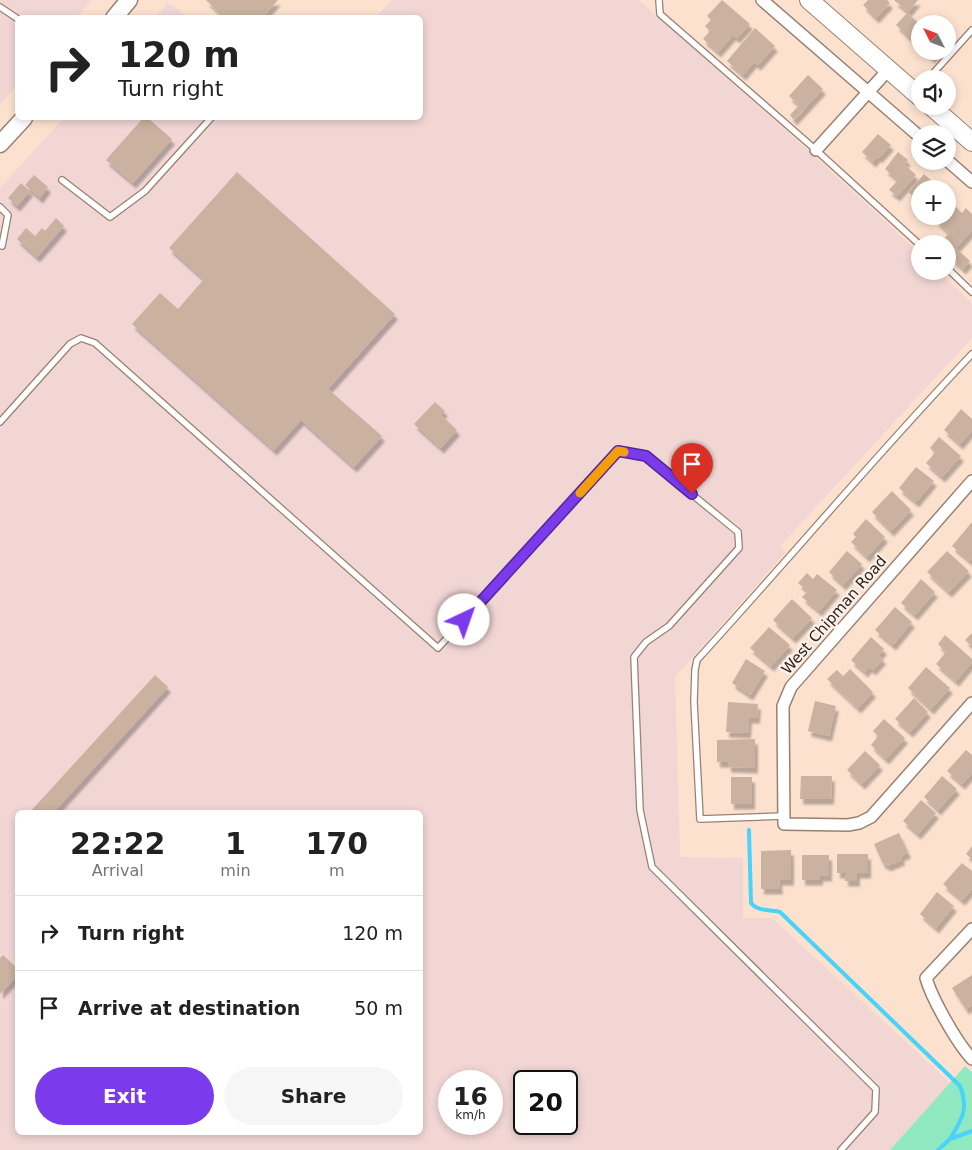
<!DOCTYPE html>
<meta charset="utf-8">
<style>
:root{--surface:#fff;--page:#f6f6f6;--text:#222;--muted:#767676;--line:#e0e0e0;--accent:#7c3aed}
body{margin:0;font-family:"DejaVu Sans",sans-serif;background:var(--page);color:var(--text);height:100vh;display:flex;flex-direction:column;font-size:19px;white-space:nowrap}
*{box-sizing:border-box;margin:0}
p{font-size:16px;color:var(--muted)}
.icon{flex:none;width:28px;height:28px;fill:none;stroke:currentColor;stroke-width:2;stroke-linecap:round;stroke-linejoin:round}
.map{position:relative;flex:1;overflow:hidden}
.drawer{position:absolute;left:15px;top:810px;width:408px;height:325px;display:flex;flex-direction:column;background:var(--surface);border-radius:8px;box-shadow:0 2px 8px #0003}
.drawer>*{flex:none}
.top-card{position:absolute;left:15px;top:15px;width:408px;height:105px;border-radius:8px;box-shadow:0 2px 8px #0003;background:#fff;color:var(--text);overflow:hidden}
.needle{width:32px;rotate:312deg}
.fabs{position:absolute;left:911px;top:15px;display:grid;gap:10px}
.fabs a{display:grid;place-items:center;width:45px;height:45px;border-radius:50%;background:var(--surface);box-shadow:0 2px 8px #0003;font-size:25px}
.speed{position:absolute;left:438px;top:1070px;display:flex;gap:10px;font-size:25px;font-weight:700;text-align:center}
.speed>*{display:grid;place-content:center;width:65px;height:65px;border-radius:50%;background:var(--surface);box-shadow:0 2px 8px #0003;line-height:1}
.speed small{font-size:12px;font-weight:400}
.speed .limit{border:2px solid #111;border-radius:8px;background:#fff;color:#111}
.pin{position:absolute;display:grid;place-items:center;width:42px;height:42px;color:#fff;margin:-51px -21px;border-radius:50% 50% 50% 0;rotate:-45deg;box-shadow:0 0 5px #0007}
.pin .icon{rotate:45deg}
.me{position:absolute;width:55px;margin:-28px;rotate:42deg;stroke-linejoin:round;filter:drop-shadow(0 0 4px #0008)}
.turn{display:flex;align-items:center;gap:18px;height:105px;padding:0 20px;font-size:22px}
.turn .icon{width:65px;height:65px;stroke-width:2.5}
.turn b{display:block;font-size:35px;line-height:42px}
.eta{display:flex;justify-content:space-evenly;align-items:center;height:85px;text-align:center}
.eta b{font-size:30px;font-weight:700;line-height:35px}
.action{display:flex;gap:10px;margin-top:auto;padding:10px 20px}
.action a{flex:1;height:58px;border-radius:30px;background:var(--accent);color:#fff;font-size:20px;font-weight:700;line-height:58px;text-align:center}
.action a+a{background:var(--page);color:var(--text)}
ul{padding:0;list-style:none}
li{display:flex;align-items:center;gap:15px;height:75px;padding:0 20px;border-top:1px solid var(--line)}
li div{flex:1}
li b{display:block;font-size:19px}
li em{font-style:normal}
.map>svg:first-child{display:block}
.industrial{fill:#f1d6d4;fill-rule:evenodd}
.green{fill:#90e9c0}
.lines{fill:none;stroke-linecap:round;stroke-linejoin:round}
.stream{stroke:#48d3fa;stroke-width:4}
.building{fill:#cab1a0;filter:url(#shadow)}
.lane-casing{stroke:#998171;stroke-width:8}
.street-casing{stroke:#998171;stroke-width:14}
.secondary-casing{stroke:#998171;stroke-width:19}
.primary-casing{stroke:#998171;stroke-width:20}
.lane{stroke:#fff;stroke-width:5.5}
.street{stroke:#fff;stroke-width:11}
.secondary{stroke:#fff;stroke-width:16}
.primary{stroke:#fff;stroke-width:18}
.route-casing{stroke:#51269a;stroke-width:12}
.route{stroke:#7c3aed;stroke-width:9}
.slow{stroke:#f59e0b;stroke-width:9}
.labels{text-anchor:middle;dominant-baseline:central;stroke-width:4.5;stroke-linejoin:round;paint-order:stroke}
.street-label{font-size:15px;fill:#281f18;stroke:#fdf2eb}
</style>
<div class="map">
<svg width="972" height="1150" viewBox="0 0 972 1150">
<defs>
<filter id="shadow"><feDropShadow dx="3" dy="5.5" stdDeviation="1" flood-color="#0004"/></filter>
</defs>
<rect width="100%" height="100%" fill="#fce1cf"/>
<path class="industrial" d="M0 0H92L77 17 18 18 17 85 0 105Z
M392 0H639L819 160 920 254V271H938L972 303V338L780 546 786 552 675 677 680 857 743 858V918H772L950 1083 890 1150H0V188L64 118H420V18L376 17ZM18 812H420V1132H18ZM449 1081H491V1124H449ZM524 1081H566V1124H524Z
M168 3 179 10 187 17H155Z"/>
<path class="green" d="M965 1066 972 1072V1150H890Z"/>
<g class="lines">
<path class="stream" d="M749 830 751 903C757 911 770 910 780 912L960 1086C969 1109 962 1119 950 1139
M938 1150 950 1139 972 1131"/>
</g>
<path class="building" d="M206 0H278L262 18H225Z
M722 0 750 24 737 38 733 35 718 52 703 39 710 31 705 26 711 20 707 16Z
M868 0H887L890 3 876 18 863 5Z
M894 0H918L908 12Z
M907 13 920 24V47L896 25Z
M755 28 775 46 758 65 754 62 743 75 727 61Z
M924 51H938L932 58Z
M808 75 823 89 794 120 790 115 799 105 789 96Z
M143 118H148L172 139 133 183 106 160Z
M878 134 891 145 879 158 878 156 873 162 862 152Z
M898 152 908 160 904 164 916 175 897 196 889 190 898 180 885 169Z
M237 172 395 314 328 389 382 436 354 467 301 420 274 450 132 324 160 293 178 309 204 279 169 248Z
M924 174 941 189H920V216L911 208 918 200 908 192Z
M34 175 48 187 40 198 25 185Z
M21 183 30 191 17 206 8 198Z
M952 203 962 213 966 208 972 214V230L956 248 970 261 963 269 948 255V244H940L949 233 936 221 940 216H948V208Z
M56 218 64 226 37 257 17 239 26 228 35 236 42 228 45 231Z
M435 402 445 411 441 415 457 430 441 448 414 424Z
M961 409 972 419V430L960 444 944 430Z
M939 437 961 456 942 477 926 463 935 453 930 448Z
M916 467 934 481 916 502 899 488Z
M892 491 911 510 891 531 872 512Z
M866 519 885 537 867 557 851 542 856 537 853 534Z
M972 522V558L970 561 952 546Z
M847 551 862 564 843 585 829 572Z
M947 551 969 571 949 592 927 572Z
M807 573 813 579 817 574 837 590 819 611 802 597 808 591 798 583Z
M921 579 935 592 915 615 901 603Z
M792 599 812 618 793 638 773 620Z
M895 607 912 622 893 645 875 630Z
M769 627 790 645 771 666 750 648Z
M972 633V646L965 640Z
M945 635 972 659V662L956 681 936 664 946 652 938 644Z
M871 637 884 649 879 655 883 659 873 670 869 667 865 672 851 660Z
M746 659 765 671 750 695 732 683Z
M926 667 950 688 931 709 908 688Z
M850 669 873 692 858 708 827 679 837 670 843 676Z
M155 675 168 687 54 812H30Z
M914 698 928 712 910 732 895 719Z
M815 701 836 706 829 736 808 731Z
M728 702 758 704 757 718H749L748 733 726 732Z
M884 719 905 738 886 759 871 745 878 736 873 731Z
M755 739V768L728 767V762H717V740Z
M966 750 972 755V773L962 784 947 771Z
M865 751 880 765 862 784 847 770Z
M801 776H832L831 799H800Z
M942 776 957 789 938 810 924 797Z
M731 777H752V804H731Z
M921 800 936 813 918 834 903 821Z
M899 833 908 853 901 856 902 860 887 866 885 863 883 864 874 844Z
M972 846V859L966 854Z
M791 850V880H779L780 889H761V851Z
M837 854H868V873H857V881H845V873H837Z
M802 855H829V876H820V880H802Z
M962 863 972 871V889L962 900 943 884Z
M937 892 954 906 936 928 920 914Z
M3 955 18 969V975L0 994V958Z
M972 975V1005L966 1009 952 988Z"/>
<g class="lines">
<g class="lane-casing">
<path id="lane" d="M659 0 660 14 816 150 920 245
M0 7 18 19
M928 79 972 30
M62 180 110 217 145 191 211 118
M0 207 8 215 2 246
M948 269 972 292
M0 422 70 344 81 338 95 343 438 648 618 451 645 456 738 532 739 548 669 626 646 642 634 657 640 810 652 867 876 1089 875 1112 841 1150
M784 816 700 819 694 702 695 670 697 660C790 558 878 453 972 354"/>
</g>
<g class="street-casing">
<path id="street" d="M762 0 920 137
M816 150 889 69
M948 161 972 182
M972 481 791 687 783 706 784 824 848 825 859 823 871 817 972 703
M972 929 926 978C932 999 957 1043 972 1059"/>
</g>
<g class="secondary-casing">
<path id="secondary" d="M114 18 129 0
M0 144 24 118"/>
</g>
<g class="primary-casing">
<path id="primary" d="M809 0 920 97
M931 106 972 142"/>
</g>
<use href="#lane" class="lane"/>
<use href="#street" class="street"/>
<use href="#secondary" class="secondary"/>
<use href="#primary" class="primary"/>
</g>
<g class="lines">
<g class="route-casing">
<path id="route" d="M464 620 618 451 646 456 692 494"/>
</g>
<use href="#route" class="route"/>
<path class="slow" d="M580 493 618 451 624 452"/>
</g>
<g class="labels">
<g class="street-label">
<text transform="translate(834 615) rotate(-49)">West Chipman Road</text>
</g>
</g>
</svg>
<div class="fabs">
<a><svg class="needle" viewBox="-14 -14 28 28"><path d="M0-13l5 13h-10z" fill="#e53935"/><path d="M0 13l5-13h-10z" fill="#767676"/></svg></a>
<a><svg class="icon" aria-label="sound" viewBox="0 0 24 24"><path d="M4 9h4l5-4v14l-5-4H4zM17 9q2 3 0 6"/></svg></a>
<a><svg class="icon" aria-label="layers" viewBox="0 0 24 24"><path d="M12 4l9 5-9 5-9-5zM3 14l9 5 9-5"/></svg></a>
<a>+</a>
<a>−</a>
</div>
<div class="speed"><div>16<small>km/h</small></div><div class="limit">20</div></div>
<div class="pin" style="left:692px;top:494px;background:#d93025"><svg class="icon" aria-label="arrive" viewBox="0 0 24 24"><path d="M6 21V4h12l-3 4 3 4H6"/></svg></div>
<svg class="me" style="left:464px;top:620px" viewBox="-20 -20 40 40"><circle r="19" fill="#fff"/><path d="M0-13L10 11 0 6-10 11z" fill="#7c3aed"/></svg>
<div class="top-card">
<div class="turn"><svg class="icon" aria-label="right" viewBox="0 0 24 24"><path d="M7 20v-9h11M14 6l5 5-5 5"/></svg><div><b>120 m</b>Turn right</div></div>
</div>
<section class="drawer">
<div class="eta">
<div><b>22:22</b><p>Arrival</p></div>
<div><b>1</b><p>min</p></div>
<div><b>170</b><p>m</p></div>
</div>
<ul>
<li><svg class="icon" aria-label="right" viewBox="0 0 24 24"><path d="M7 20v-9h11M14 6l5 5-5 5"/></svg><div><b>Turn right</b></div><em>120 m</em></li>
<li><svg class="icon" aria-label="arrive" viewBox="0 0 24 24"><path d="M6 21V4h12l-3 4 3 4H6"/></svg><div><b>Arrive at destination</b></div><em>50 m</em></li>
</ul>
<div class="action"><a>Exit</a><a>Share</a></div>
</section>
</div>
